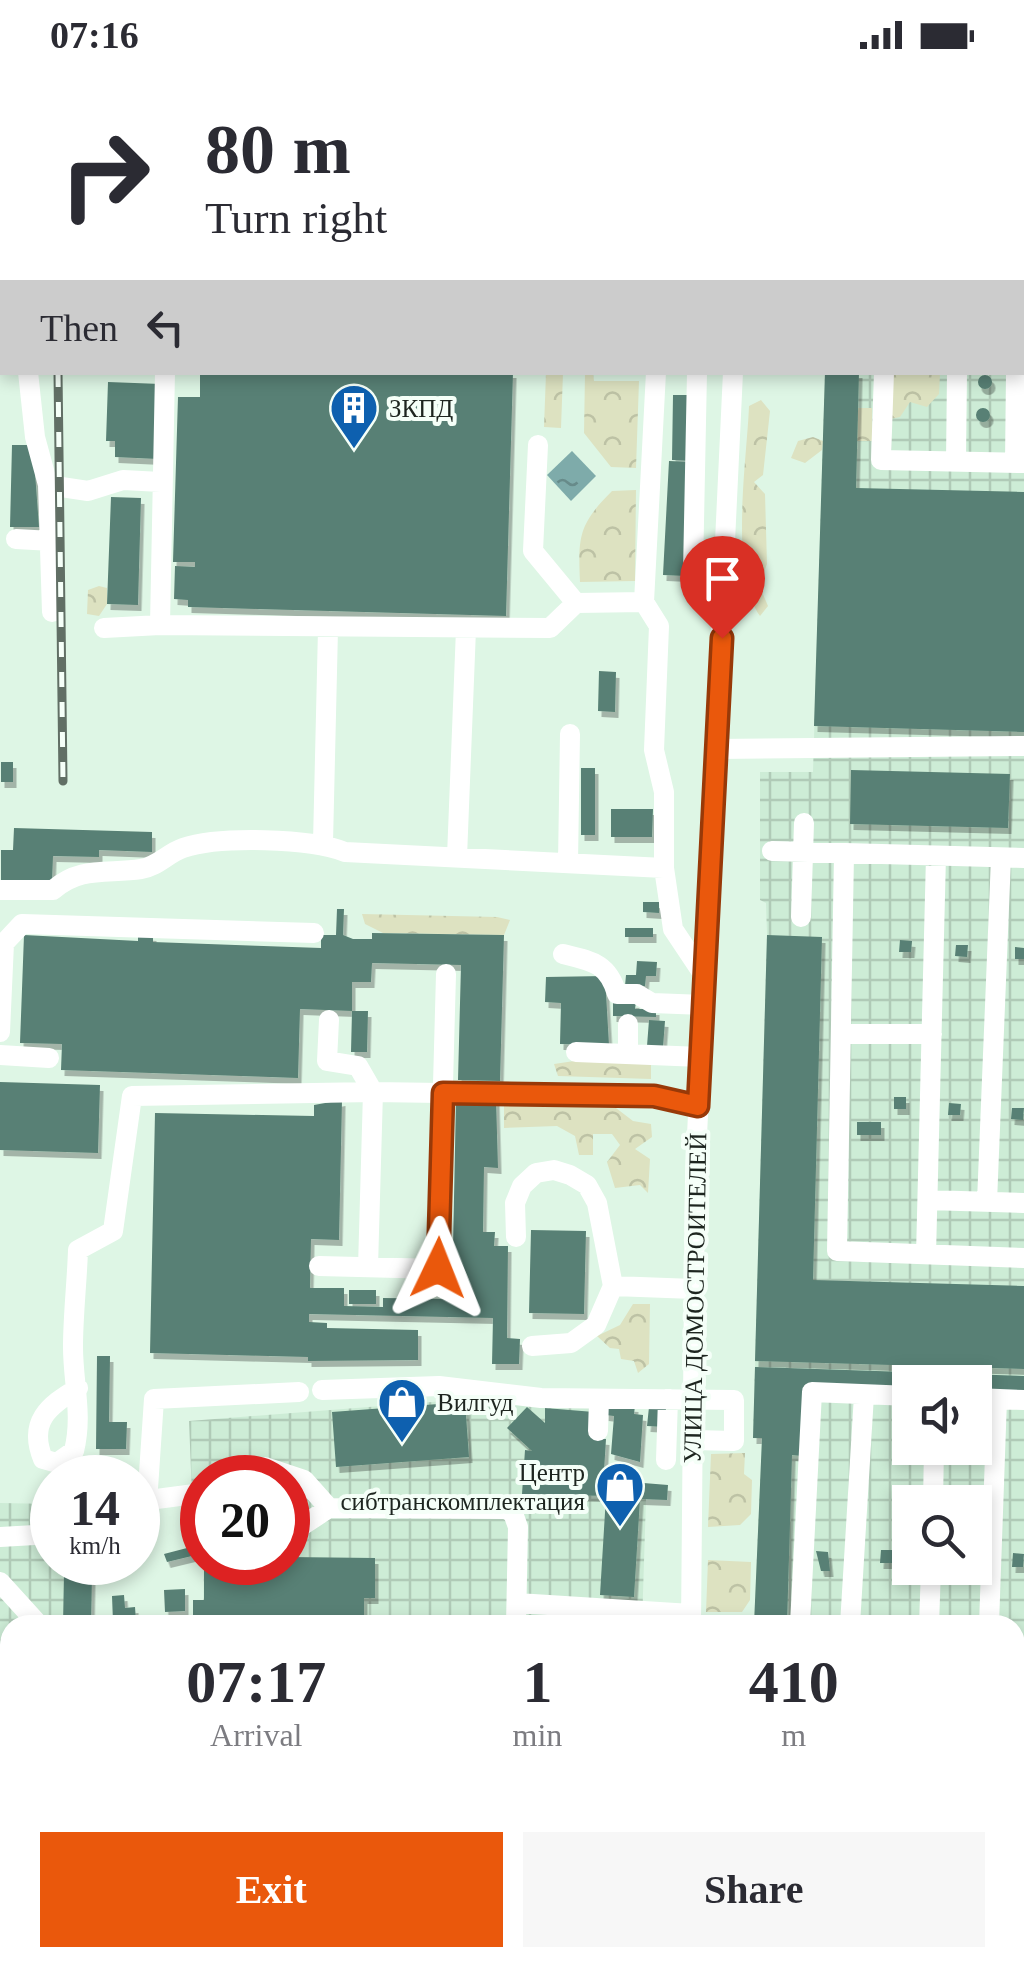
<!DOCTYPE html>
<meta charset="utf-8">
<style>
:root{--surface:#fff;--page:#f7f7f7;--text:#2b2b33;--muted:#7c7c81;--accent:#ea580c}
body{margin:0;font-family:"Times New Roman",serif;background:var(--page);color:var(--text);height:100vh;display:flex;flex-direction:column;font-size:38px;white-space:nowrap}
*{box-sizing:border-box;margin:0}
p{font-size:32px;color:var(--muted)}
.icon{flex:none;width:55px;height:55px;fill:none;stroke:currentColor;stroke-width:2;stroke-linecap:round;stroke-linejoin:round}
.map{position:relative;flex:1;overflow:hidden}
.drawer{position:absolute;left:0px;top:1545px;width:1025px;height:352px;display:flex;flex-direction:column;background:var(--surface);border-radius:30px 30px 0 0;box-shadow:0 5px 15px #0003}
.drawer>*{flex:none}
.top-card{position:absolute;left:0px;top:0px;width:1025px;height:305px;box-shadow:0 5px 15px #0003;background:#fff;color:var(--text);overflow:hidden}
.fabs{position:absolute;left:892px;top:1295px;display:grid;gap:20px}
.fabs a{display:grid;place-items:center;width:100px;height:100px;border-radius:0px;background:var(--surface);box-shadow:0 5px 15px #0003;font-size:50px}
.speed{position:absolute;left:30px;top:1385px;display:flex;gap:20px;font-size:50px;font-weight:700;text-align:center}
.speed>*{display:grid;place-content:center;width:130px;height:130px;border-radius:50%;background:var(--surface);box-shadow:0 5px 15px #0003;line-height:1}
.speed small{font-size:25px;font-weight:400}
.speed .limit{border:15px solid #d22;background:#fff;color:#111}
.pin{position:absolute;display:grid;place-items:center;width:85px;height:85px;color:#fff;margin:-102px -42px;border-radius:50% 50% 50% 0;rotate:-45deg;box-shadow:0 0 10px #0007}
.pin .icon{rotate:45deg}
.me{position:absolute;width:110px;margin:-55px;rotate:2deg;stroke-linejoin:round;filter:drop-shadow(0 0 8px #0008)}
.turn{display:flex;align-items:center;gap:35px;height:210px;padding:0 40px;font-size:45px}
.turn .icon{width:130px;height:130px;stroke-width:2.5}
.turn b{display:block;font-size:70px;line-height:85px}
.then{display:flex;align-items:center;height:95px;padding:0 40px;background:#0003;gap:20px;font-size:38px}
.eta{display:flex;justify-content:space-evenly;align-items:center;height:170px;text-align:center}
.eta b{font-size:60px;font-weight:700;line-height:70px}
.primary-button{display:flex;gap:20px;margin-top:auto;padding:20px 40px}
.primary-button a{flex:1;height:115px;border-radius:0px;background:var(--accent);color:#fff;font-size:40px;font-weight:700;line-height:115px;text-align:center}
.primary-button a+a{background:var(--page);color:var(--text)}
.status{display:flex;justify-content:space-between;align-items:center;height:70px;padding:0 50px;background:var(--surface);direction:ltr}
.status svg{height:28px;fill:currentColor}
.map>svg:first-child{display:block}
.built{fill:#cdecd6}
.industrial{fill:url(#industrial-grid);fill-rule:evenodd}
.forest{fill:url(#forest-crowns)}
.water{fill:url(#water-ripples)}
.building{fill:#588074;filter:url(#shadow)}
.lines{fill:none;stroke-linecap:round;stroke-linejoin:round}
.minor{stroke:#fff;stroke-width:20}
.rail-casing{stroke:#616f65;stroke-width:9}
.rail{stroke:#f5fff8;stroke-width:5;stroke-dasharray:15;stroke-linecap:butt}
.route-casing{stroke:#983908;stroke-width:25}
.route{stroke:#ea580c;stroke-width:18}
.labels{text-anchor:middle;dominant-baseline:central;stroke-width:8;stroke-linejoin:round;paint-order:stroke}
.poi-label{font-size:25px;fill:#1d251f;stroke:#f5fff8;text-anchor:start}
.street-label{font-size:25px;fill:#1d251f;stroke:#f5fff8}
</style>
<div class="status"><b>07:16</b><svg viewBox="0 0 49 12"><path d="M0 12V9h3v3zM5 12V6h3v6zM10 12V3h3v9zM15 12V0h3v12zM26 1h20v11H26zM47 4h2v5h-2z"/></svg></div>
<div class="map">
<svg width="1024" height="1897" viewBox="0 0 1024 1897">
<defs>
<pattern id="industrial-grid" width="8" height="8" patternUnits="userSpaceOnUse" patternTransform="scale(2.5)"><rect width="8" height="8" fill="#cdecd6"/><path d="M0 4h8M4 0v8" fill="none" stroke="#b0cab7"/></pattern>
<pattern id="forest-crowns" width="20" height="18" patternUnits="userSpaceOnUse" patternTransform="scale(2.5)"><rect width="20" height="18" fill="#dde2c1"/><path d="M2 6a3 3 0 1 1 6 0M12 15a3 3 0 1 1 6 0" fill="none" stroke="#bdc2a5"/></pattern>
<pattern id="water-ripples" width="26" height="14" patternUnits="userSpaceOnUse" patternTransform="scale(2.5)"><rect width="26" height="14" fill="#7eabaa"/><path d="M2 4q2-2 4 0t4 0M15 11q2-2 4 0t4 0" fill="none" stroke="#678b8a"/></pattern>
<filter id="shadow"><feDropShadow dx="3.5" dy="6" stdDeviation="0" flood-color="#0004"/></filter>
</defs>
<rect width="100%" height="100%" fill="#def6e5"/>
<path class="built" d="M243 1888H630V1892L556 1889 555 1897H243Z"/>
<path class="industrial" d="M754 0H1024V1897H738V1888H1015V1555H754L762 1369 753 1368 767 865 766 833 760 830V702H813L825 303 1022 302V2ZM910 1312H975V1378H910ZM910 1432H975V1498H910Z
M445 1331 595 1335 589 1425 646 1429 642 1555H203L204 1493 288 1492V1408H202V1484L194 1474 189 1351Z
M0 1433 52 1434V1492L92 1493 91 1555H10V1720L0 1719Z"/>
<path class="forest" d="M546 303H563L561 358 544 357Z
M585 303H593L594 311H639L636 398 611 397 584 363Z
M892 303H940L939 324 927 337 910 332 900 347 891 349Z
M761 330 770 341 763 405 754 412 765 424 767 494 759 515 768 536 760 546C729 503 747 390 749 336Z
M858 338H872V371H857Z
M813 367 823 371 822 380 805 393 791 388 798 371Z
M636 420 635 511 580 512C578 466 579 454 612 421Z
M99 516 107 518V534L99 546 87 544 88 520Z
M362 844 497 847 510 850 504 865 383 863 365 854Z
M581 990H651V1009L558 1006 554 994Z
M504 1034 616 1038 633 1051 651 1054 652 1067 635 1079 650 1089 648 1123 640 1115 615 1118 607 1092 620 1075 612 1064H593V1085H579L575 1066 557 1056 504 1058Z
M633 1234H650L649 1294 638 1303 634 1291 621 1289 619 1279 610 1278 597 1266 620 1255Z
M745 1383 744 1404 752 1410 751 1444 740 1455 708 1457 711 1384Z
M708 1490 751 1492 750 1530 742 1542H706Z"/>
<path class="water" d="M572 381 596 406 571 431 547 405Z"/>
<path class="building" d="M200 302H513L506 546 188 537V530L174 529 175 496 195 497V492H173L178 327H200Z
M825 302H859L856 418 1024 422V662L814 656Z
M978 312a7 7 0 1 1 14 0a7 7 0 1 1-14 0Z
M108 312 161 314 158 389 115 387V371H106Z
M673 325H694L692 391 672 390Z
M976 345a7 7 0 1 1 14 0a7 7 0 1 1-14 0Z
M12 375H33L39 457H10Z
M669 391 692 392 686 506 663 505Z
M111 427 141 428 138 535 107 534Z
M599 601 616 602 615 642 598 641Z
M1 692H13V712H1Z
M581 698H595V765H581Z
M851 700 1010 704 1008 758 850 754Z
M611 739H653L652 767H611Z
M14 758 152 762V782L99 780V787L53 786 52 812 1 810V780H13Z
M643 832H659V843L643 842Z
M337 839H344L343 865 353 869H372V863L504 865 500 1011 458 1010 461 895 372 893 371 912H352V941L300 939 298 1008 61 1000 62 974 20 973 24 865 138 871V864L153 865V872L321 878V865H336Z
M625 858H653V867H625Z
M767 865 822 867 813 1210 1024 1216V1299L755 1291Z
M900 870 912 871 911 882H899Z
M956 875H968L967 887 955 886Z
M1015 877 1024 878V889H1015Z
M637 891 657 892 656 906H646L645 916H625L626 905H636Z
M605 906 609 975 560 974 561 933 545 932 546 907Z
M613 931 636 932 635 939H656V947L613 946Z
M352 941H368L367 982H351Z
M649 950 665 951 663 977 647 976Z
M0 1012 100 1015 98 1083 0 1080Z
M894 1027H906V1039H894Z
M456 1028 496 1029 498 1098 484 1097 483 1162H495L494 1176H508L507 1268 520 1269 519 1294H492L493 1248 309 1244V1252L327 1253V1258L418 1260V1290L308 1291V1287L150 1283 155 1043 314 1046V1035L342 1030 339 1170 311 1169 310 1218H344V1236L383 1237V1228L452 1229Z
M949 1033 961 1034 960 1045H948Z
M1012 1038H1024L1023 1050 1011 1049Z
M857 1052H881V1065H857Z
M531 1160 586 1161 584 1244 529 1243Z
M349 1220H376V1234H349Z
M97 1286H110L109 1352H127L126 1379H96Z
M755 1297 1024 1306V1322L975 1321V1312H910V1318L804 1315 802 1386 792 1385 787 1555H754L762 1368H753Z
M465 1332 469 1387 336 1397 332 1342Z
M605 1334 635 1336 634 1344 643 1345 640 1392 611 1384 614 1346 605 1345Z
M527 1337 545 1353V1338L594 1342 593 1368 606 1369 604 1401 620 1402 619 1411 668 1415 667 1430 640 1429 634 1527 600 1525 606 1426 522 1424 525 1380 532 1381 507 1358Z
M649 1337 666 1338 665 1357 647 1356Z
M128 1399 129 1406 115 1407 114 1400Z
M192 1450 196 1485 167 1492 164 1484 187 1478 185 1451Z
M881 1480H892V1493H880Z
M816 1481 828 1482 830 1501H821Z
M1013 1483 1024 1484 1023 1497H1012Z
M288 1487 375 1488V1528H364V1555H193V1530H204V1492H288Z
M64 1503H92L91 1555H63Z
M185 1519V1541L165 1542 164 1520Z
M124 1525 125 1538 135 1537 136 1551 113 1552 112 1526Z
M1015 1676H1024V1835L1015 1836Z
M0 1761 10 1762V1817H0Z
M0 1846H10V1874H0Z
M11 1888H40V1893L11 1892Z
M59 1888H158V1897H59Z
M243 1888H281V1897H243Z
M356 1888H555V1897H356Z
M738 1888H805V1897H738Z
M869 1888H908V1897H870Z"/>
<g class="lines">
<path class="minor" d="M139 0 140 2
M548 2V0
M738 2V0
M0 93 2 94
M1022 235H1024
M28 302 35 367 48 415 52 542
M165 302 160 555 550 558 576 533 644 532 659 556 654 680 664 722V798L673 859 705 907
M884 302 881 390 1024 393
M538 375 533 481 576 533
M956 392 957 302
M1015 393 1016 302
M48 415 88 421 123 410 161 412
M16 469 52 471
M693 502 697 302
M644 532 656 302
M104 558 160 555
M717 679 1024 676
M323 773 328 559
M772 781 1024 788
M844 784 837 1181 1024 1188
M457 787 466 559
M568 793 570 664
M0 820H53C80 796 107 804 141 799 157 797 168 783 183 778 219 766 311 768 345 782L664 798
M801 847 804 753
M563 884C592 891 608 893 617 924H637L652 933 704 935
M329 950 327 991 358 996 373 1022 368 1197
M0 962 4 873 22 854 314 863
M841 964H932
M576 982 701 987
M628 983V954
M0 985 49 988
M928 1130 1024 1133
M987 1132 1001 788
M516 1167 515 1133 522 1116 536 1103 554 1100 570 1105 587 1115 597 1133 613 1216 596 1255 571 1273 532 1276
M926 1185 936 786
M319 1196 438 1199 446 904
M613 1216 694 1219
M78 1318C48 1336 28 1352 43 1389L57 1393 74 1381C83 1345 73 1313 73 1277 73 1245 77 1212 78 1180L113 1161 132 1026 373 1022 654 1026 699 1036
M322 1320 439 1316 541 1328 734 1330V1371L693 1370
M975 1328 1024 1330
M598 1361 599 1329
M666 1390 668 1329
M240 1408 265 1397 304 1410 329 1438
M149 1430 202 1423
M933 1432 934 1378
M138 1451 146 1448 154 1329 299 1322
M288 1465 329 1438 506 1439 513 1443 518 1457 516 1555
M0 1467 52 1464
M0 1512 39 1555
M517 1533 691 1544
M691 1555 695 1108 733 302
M800 1555 812 1322 910 1326
M850 1555 864 1325
M929 1555 931 1498
M989 1555 997 1329
M1015 1650H1024
M10 1692V1685
M0 1736 10 1734
M1015 1884 1024 1883
M49 1888V1897
M182 1888V1897
M219 1888V1897
M612 1888 684 1894
M322 1897V1888
M723 1897V1888
M827 1897 830 1888
M991 1897V1888"/>
<g class="rail-casing">
<path id="rail" d="M66 2V0
M58 302 63 711"/>
</g>
<use href="#rail" class="rail"/>
</g>
<g class="lines">
<g class="route-casing">
<path id="route" d="M438 1198 443 1023 654 1026 698 1036 722 568"/>
</g>
<use href="#route" class="route"/>
</g>
<defs>
<g id="building-pin" transform="scale(2.5)"><path d="M0 17L-7.5 6A9.5 9.5 0 1 1 7.5 6Z" fill="#0e60af" stroke="#f5fff8"/><path d="M-4-6H4V6H1V3H-1V6H-4ZM-2.5-4.3h1.7v1.8h-1.7ZM.8-4.3h1.7v1.8H.8ZM-2.5-1h1.7V.8h-1.7ZM.8-1h1.7V.8H.8Z" fill="#fff"/></g>
<g id="shop-pin" transform="scale(2.5)"><path d="M0 17L-7.5 6A9.5 9.5 0 1 1 7.5 6Z" fill="#0e60af" stroke="#f5fff8"/><path d="M-5-2.5h2.3a2.7 3.5 0 0 1 5.4 0H5L5.5 6h-11ZM-1.5-2.5h3a1.5 2.3 0 0 0-3 0Z" fill="#fff"/></g>
</defs>
<g fill-rule="evenodd">
<use href="#building-pin" x="354" y="338"/>
<use href="#shop-pin" x="402" y="1332"/>
<use href="#shop-pin" x="620" y="1416"/>
</g>
<g class="labels">
<g class="poi-label">
<text x="389" y="338">ЗКПД</text>
<text x="437" y="1332">Вилгуд</text>
<text x="585" y="1402" text-anchor="end">Центр<tspan x="585" dy="29">сибтранскомплектация</tspan></text>
</g>
<g class="street-label">
<text transform="translate(695 1228) rotate(-89)">УЛИЦА ДОМОСТРОИТЕЛЕЙ</text>
</g>
</g>
</svg>
<div class="fabs">
<a><svg class="icon" aria-label="sound" viewBox="0 0 24 24"><path d="M4 9h4l5-4v14l-5-4H4zM17 9q2 3 0 6"/></svg></a>
<a><svg class="icon" aria-label="search" viewBox="0 0 24 24"><circle cx="10" cy="10" r="6"/><path d="M15 15l6 6"/></svg></a>
</div>
<div class="speed"><div>14<small>km/h</small></div><div class="limit">20</div></div>
<div class="pin" style="left:722px;top:568px;background:#d93025"><svg class="icon" aria-label="arrive" viewBox="0 0 24 24"><path d="M6 21V4h12l-3 4 3 4H6"/></svg></div>
<svg class="me" style="left:438px;top:1198px" viewBox="-20 -20 40 40"><path d="M0-17L14 15 0 8-14 15z" fill="#ea580c" stroke="#fff" stroke-width="4"/></svg>
<div class="top-card">
<div class="turn"><svg class="icon" aria-label="right" viewBox="0 0 24 24"><path d="M7 20v-9h11M14 6l5 5-5 5"/></svg><div><b>80 m</b>Turn right</div></div>
<div class="then">Then<svg class="icon" aria-label="left" viewBox="0 0 24 24"><path d="M17 20v-9H6M10 6l-5 5 5 5"/></svg></div>
</div>
<section class="drawer">
<div class="eta">
<div><b>07:17</b><p>Arrival</p></div>
<div><b>1</b><p>min</p></div>
<div><b>410</b><p>m</p></div>
</div>
<div class="primary-button"><a>Exit</a><a>Share</a></div>
</section>
</div>
